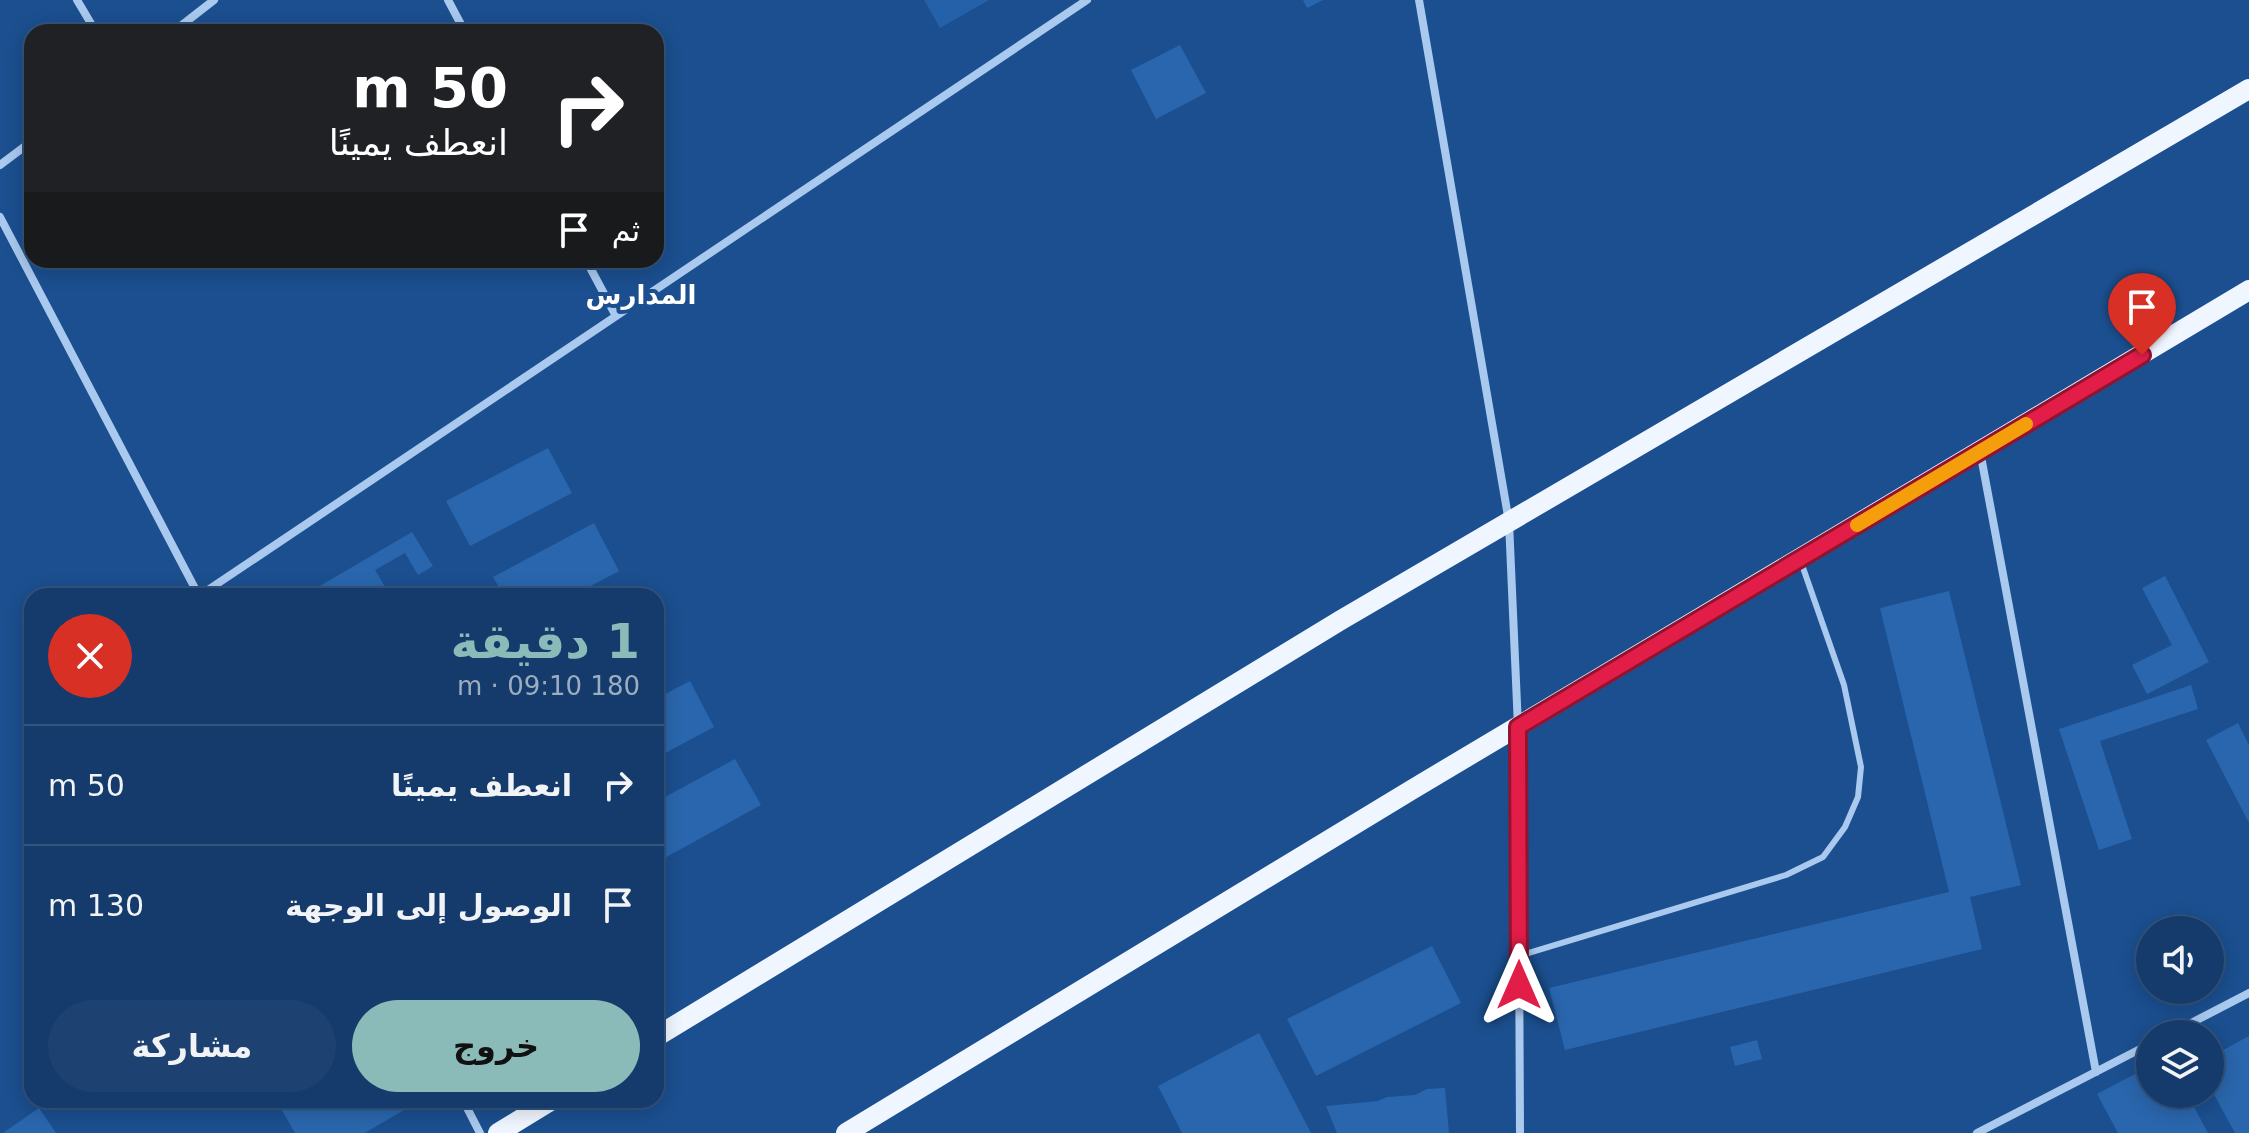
<!DOCTYPE html>
<html lang="ar">
<meta charset="utf-8">
<style>
:root{--surface:#143b6b;--page:#1d4271;--text:#f1f3f6;--muted:#9dadc1;--line:#33557e;--accent:#8bbbb9}
body{margin:0;font-family:"DejaVu Sans","Noto Sans Arabic",sans-serif;background:var(--page);color:var(--text);direction:rtl;height:100vh;display:flex;flex-direction:column;font-size:30px;white-space:nowrap}
*{box-sizing:border-box;margin:0}
p{font-size:26px;color:var(--muted)}
.icon{flex:none;width:44px;height:44px;fill:none;stroke:currentColor;stroke-width:2;stroke-linecap:round;stroke-linejoin:round}
.map{position:relative;flex:1;overflow:hidden;direction:ltr}
.details{position:absolute;left:24px;top:588px;width:640px;height:520px;display:flex;flex-direction:column;background:var(--surface);border-radius:24px;box-shadow:0 4px 20px #0003,0 0 0 2px var(--line);direction:rtl}
.details>*{flex:none}
.hud{position:absolute;left:24px;top:24px;width:640px;height:244px;border-radius:24px;box-shadow:0 4px 20px #0003,0 0 0 2px var(--line);direction:rtl;background:#202124;color:#fff;overflow:hidden}
.tools{position:absolute;left:2136px;top:916px;display:grid;gap:16px}
.tools a{display:grid;place-items:center;width:88px;height:88px;border-radius:50%;background:var(--surface);box-shadow:0 4px 20px #0003,0 0 0 2px var(--line);font-size:40px}
.pin{position:absolute;display:grid;place-items:center;width:68px;height:68px;color:#fff;margin:-82px -34px;border-radius:50% 50% 50% 0;rotate:-45deg;box-shadow:0 0 8px #0007}
.pin .icon{rotate:45deg}
.me{position:absolute;width:88px;margin:-44px;rotate:0deg;stroke-linejoin:round;filter:drop-shadow(0 0 6px #0008)}
.turn{display:flex;align-items:center;gap:28px;height:168px;padding:0 24px;font-size:36px}
.turn .icon{width:104px;height:104px;stroke-width:2.5}
.turn b{display:block;font-size:56px;line-height:68px}
.then{display:flex;align-items:center;height:76px;padding:0 24px;background:#0003;gap:16px;font-size:30px}
.round{display:grid;place-items:center;flex:none;width:84px;height:84px;border-radius:42px;background:var(--page)}
.overview{display:flex;align-items:center;justify-content:space-between;height:136px;padding:0 24px}
h1{font-size:48px;font-weight:600;line-height:60px;color:var(--accent)}
.button{display:flex;gap:16px;margin-top:auto;padding:16px 24px}
.button a{flex:1;height:92px;border-radius:48px;background:var(--accent);color:#111;font-size:32px;font-weight:600;line-height:92px;text-align:center}
.button a+a{background:var(--page);color:var(--text)}
ul{padding:0;list-style:none}
li{display:flex;align-items:center;gap:24px;height:120px;padding:0 24px;border-top:2px solid var(--line)}
li div{flex:1}
li b{display:block;font-size:30px}
li em{font-style:normal}
.map>svg:first-child{display:block}
.green{fill:#2461a8}
.building{fill:#2a66ad}
.lines{fill:none;stroke-linecap:round;stroke-linejoin:round}
.lane{stroke:#a9c9ee;stroke-width:6}
.street{stroke:#a9c9ee;stroke-width:8}
.primary{stroke:#f0f6ff;stroke-width:20}
.route-casing{stroke:#92132f;stroke-width:20}
.route{stroke:#e11d48;stroke-width:14}
.slow{stroke:#f59e0b;stroke-width:14}
.labels{text-anchor:middle;dominant-baseline:central;stroke-width:8;stroke-linejoin:round;paint-order:stroke}
.neighbourhood-label{font-size:26px;font-weight:bold;fill:#fff;stroke:#1b4f8f}
</style>
<div class="map">
<svg width="2249" height="1133" viewBox="0 0 2249 1133">
<rect width="100%" height="100%" fill="#1b4f8f"/>
<path class="green" d="M924 0H989L940 28Z"/>
<path class="building" d="M1303 0H1323L1307 8Z
M1180 45 1206 93 1156 119 1131 70Z
M548 448 572 493 470 546 446 501Z
M594 523 619 571 572 596H504L493 577Z
M412 532 433 566 418 575 405 553 375 570 387 590 377 596H323L318 587Z
M2165 576 2209 662 2147 694 2132 665 2172 645 2142 588Z
M1949 591 2021 885 1970 897 1982 949 1565 1050 1549 988 1949 892 1880 608Z
M690 681 714 727 656 758V699Z
M2191 685 2198 709 2100 741 2132 839 2099 850 2059 729Z
M2238 723 2249 745V823L2206 740Z
M735 759 761 805 661 860 656 851V802Z
M1432 946 1461 1003 1316 1076 1287 1019Z
M1259 1033 1311 1133H1182L1158 1086Z
M2249 1036V1133H2235L2210 1087V1057Z
M1757 1040 1762 1059 1735 1066 1730 1047Z
M2150 1066V1094H2187L2208 1133H2118L2097 1094Z
M1445 1088 1449 1133H1337L1326 1106 1378 1101 1387 1097 1415 1095 1427 1089Z
M276 1100H412L414 1104 365 1133H295Z
M39 1108 56 1133H3Z"/>
<g class="lines">
<path class="lane" d="M1519 956 1786 875 1823 857 1845 827 1858 797 1861 767 1844 685 1801 562"/>
<path class="street" d="M77 0 96 32
M448 0 465 32
M1419 0 1509 522 1518 727 1520 1133
M173 32 214 0
M0 165 32 141
M0 217 199 596
M586 260 616 316
M1980 451 2096 1072
M199 596 1087 0
M2170 1034 2249 993
M463 1100 480 1133
M1977 1133 2150 1044"/>
<path class="primary" d="M656 1037 1341 620 2249 89
M498 1133 552 1100
M846 1133 1413 789 2249 290"/>
</g>
<g class="lines">
<g class="route-casing">
<path id="route" d="M1519 985 1518 727 2142 355"/>
</g>
<use href="#route" class="route"/>
<path class="slow" d="M1857 525 2026 424"/>
</g>
<g class="labels">
<g class="neighbourhood-label">
<text x="641" y="295">المدارس</text>
</g>
</g>
</svg>
<div class="tools">
<a><svg class="icon" aria-label="sound" viewBox="0 0 24 24"><path d="M4 9h4l5-4v14l-5-4H4zM17 9q2 3 0 6"/></svg></a>
<a><svg class="icon" aria-label="layers" viewBox="0 0 24 24"><path d="M12 4l9 5-9 5-9-5zM3 14l9 5 9-5"/></svg></a>
</div>
<div class="pin" style="left:2142px;top:355px;background:#d93025"><svg class="icon" aria-label="arrive" viewBox="0 0 24 24"><path d="M6 21V4h12l-3 4 3 4H6"/></svg></div>
<svg class="me" style="left:1519px;top:985px" viewBox="-20 -20 40 40"><path d="M0-17L14 15 0 8-14 15z" fill="#e11d48" stroke="#fff" stroke-width="4"/></svg>
<div class="hud">
<div class="turn"><svg class="icon" aria-label="right" viewBox="0 0 24 24"><path d="M7 20v-9h11M14 6l5 5-5 5"/></svg><div><b>50 m</b>انعطف يمينًا</div></div>
<div class="then">ثم<svg class="icon" aria-label="arrive" viewBox="0 0 24 24"><path d="M6 21V4h12l-3 4 3 4H6"/></svg></div>
</div>
<section class="details">
<div class="overview"><div><h1>1 دقيقة</h1><p>180 m · 09:10</p></div><a class="round" style="background:#d93025;color:#fff"><svg class="icon" aria-label="close" viewBox="0 0 24 24"><path d="M6 6l12 12M18 6L6 18"/></svg></a></div>
<ul>
<li><svg class="icon" aria-label="right" viewBox="0 0 24 24"><path d="M7 20v-9h11M14 6l5 5-5 5"/></svg><div><b>انعطف يمينًا</b></div><em>50 m</em></li>
<li><svg class="icon" aria-label="arrive" viewBox="0 0 24 24"><path d="M6 21V4h12l-3 4 3 4H6"/></svg><div><b>الوصول إلى الوجهة</b></div><em>130 m</em></li>
</ul>
<div class="button"><a>خروج</a><a>مشاركة</a></div>
</section>
</div>
